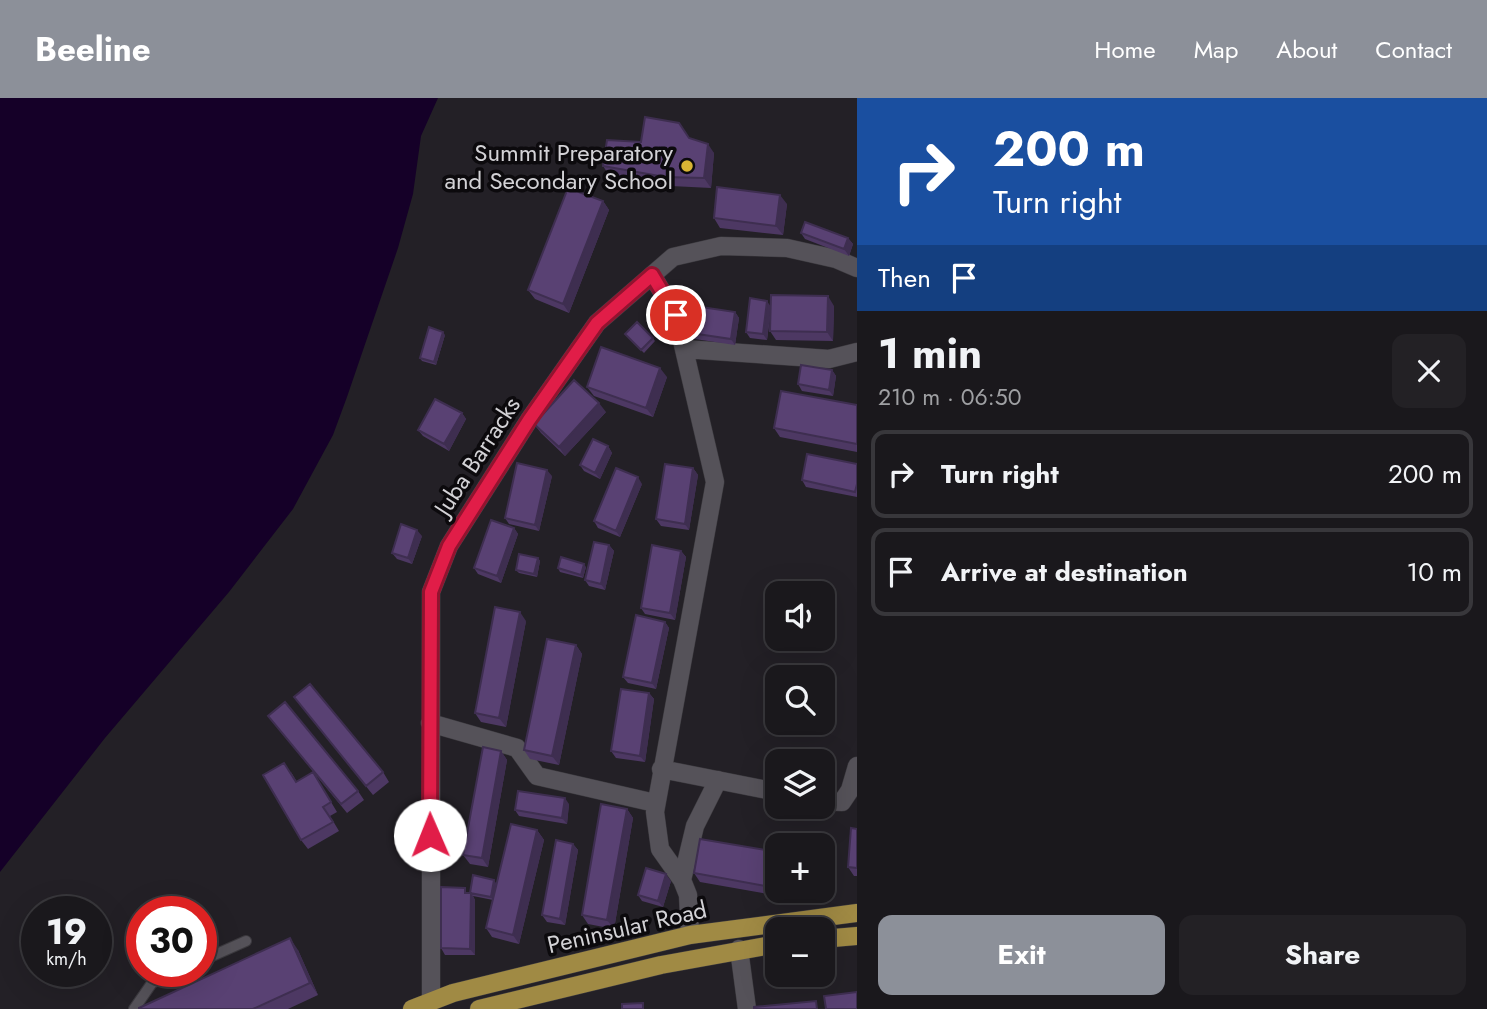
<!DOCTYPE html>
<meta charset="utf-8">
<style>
:root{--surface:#1a181c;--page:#232125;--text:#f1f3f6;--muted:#9fa0a3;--line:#38373b;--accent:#8c9099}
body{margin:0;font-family:Jost,sans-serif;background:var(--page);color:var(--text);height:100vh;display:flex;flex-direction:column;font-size:26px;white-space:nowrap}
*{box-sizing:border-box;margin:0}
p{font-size:23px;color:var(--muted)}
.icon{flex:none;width:38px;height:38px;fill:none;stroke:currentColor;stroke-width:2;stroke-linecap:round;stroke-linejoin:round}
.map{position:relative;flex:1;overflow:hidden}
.side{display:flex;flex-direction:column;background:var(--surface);width:630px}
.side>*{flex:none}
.top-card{background:#1a4fa0;color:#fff;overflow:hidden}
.fabs{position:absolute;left:765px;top:483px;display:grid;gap:14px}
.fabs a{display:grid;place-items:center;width:70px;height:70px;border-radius:14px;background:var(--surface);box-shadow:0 7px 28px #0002,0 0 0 2px var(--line);font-size:35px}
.speed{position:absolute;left:21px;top:798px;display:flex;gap:14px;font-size:35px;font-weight:700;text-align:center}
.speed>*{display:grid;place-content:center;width:91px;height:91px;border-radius:50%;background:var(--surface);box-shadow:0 7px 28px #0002,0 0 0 2px var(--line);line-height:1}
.speed small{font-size:18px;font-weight:400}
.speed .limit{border:10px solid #d22;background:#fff;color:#111}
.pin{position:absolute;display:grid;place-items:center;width:60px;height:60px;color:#fff;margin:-30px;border:4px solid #fff;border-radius:50%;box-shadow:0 2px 7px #0007}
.me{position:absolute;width:77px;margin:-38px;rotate:359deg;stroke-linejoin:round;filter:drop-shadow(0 0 5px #0008)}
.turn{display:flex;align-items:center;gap:24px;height:147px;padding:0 21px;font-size:32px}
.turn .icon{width:91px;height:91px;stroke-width:2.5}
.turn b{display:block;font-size:49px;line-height:60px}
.then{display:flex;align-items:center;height:66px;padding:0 21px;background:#0003;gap:14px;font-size:26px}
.round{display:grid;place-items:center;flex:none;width:74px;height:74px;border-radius:14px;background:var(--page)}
.headline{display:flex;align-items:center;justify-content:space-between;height:119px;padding:0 21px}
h1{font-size:42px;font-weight:700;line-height:52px}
.button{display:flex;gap:14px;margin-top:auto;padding:14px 21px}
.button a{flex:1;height:80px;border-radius:14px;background:var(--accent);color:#fff;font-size:28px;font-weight:700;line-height:80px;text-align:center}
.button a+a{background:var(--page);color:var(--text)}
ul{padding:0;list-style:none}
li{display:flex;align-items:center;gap:21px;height:88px;margin:0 14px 10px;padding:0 7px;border:4px solid var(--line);border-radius:14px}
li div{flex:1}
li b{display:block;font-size:26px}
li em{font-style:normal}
header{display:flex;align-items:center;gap:42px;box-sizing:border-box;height:98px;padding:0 35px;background:var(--accent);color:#fff}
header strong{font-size:33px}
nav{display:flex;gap:38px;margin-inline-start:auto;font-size:24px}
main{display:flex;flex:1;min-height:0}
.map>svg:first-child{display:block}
.water{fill:#150028}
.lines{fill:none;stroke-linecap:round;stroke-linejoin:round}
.lane-casing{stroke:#3c3a3f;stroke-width:12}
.street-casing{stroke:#3c3a3f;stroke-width:19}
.primary-casing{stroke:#3c3a3f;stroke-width:19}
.lane{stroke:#555259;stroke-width:10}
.street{stroke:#555259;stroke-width:18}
.primary{stroke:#a08a44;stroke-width:18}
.wall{fill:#4d3863}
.shaded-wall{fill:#3e2e50}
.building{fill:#594173;stroke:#3e2e50;stroke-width:2}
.route-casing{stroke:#92132f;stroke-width:18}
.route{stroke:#e11d48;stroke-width:12}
.poi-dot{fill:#d9b434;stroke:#0c0a0d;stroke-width:2.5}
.labels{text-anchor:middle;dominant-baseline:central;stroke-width:7;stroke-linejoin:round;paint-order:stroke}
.poi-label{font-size:24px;fill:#d3d2d6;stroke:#0c0a0d;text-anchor:end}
.street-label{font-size:24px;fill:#d3d2d6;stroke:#0c0a0d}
</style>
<header>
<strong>Beeline</strong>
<nav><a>Home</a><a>Map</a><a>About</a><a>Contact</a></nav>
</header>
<main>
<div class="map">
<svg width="857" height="911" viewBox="0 0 857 911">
<rect width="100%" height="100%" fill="#232026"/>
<path class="water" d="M0 0H438L421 38 413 96 398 150 347 299 333 337 293 411 229 494 105 640 0 774Z"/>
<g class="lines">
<g class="lane-casing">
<path id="lane" d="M201 863 246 843
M134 911 152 885 179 873"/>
</g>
<g class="street-casing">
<path id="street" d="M652 177 676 217 715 384 655 714 660 751 682 782 688 797 690 837
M684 251 829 261 857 254
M430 625 517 650 537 678 655 705
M661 671 777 694
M822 703 842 704 850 692 857 668
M682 782 695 728 718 682
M739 851 747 911
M431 904V494L449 448 529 322 597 225 673 159 721 148 787 150 836 161 857 170"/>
</g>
<g class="primary-casing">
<path id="primary" d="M822 841 857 838
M412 911 453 895 690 837 857 815
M479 911 661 867 777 846"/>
</g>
<use href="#lane" class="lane"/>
<use href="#street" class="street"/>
<use href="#primary" class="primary"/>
</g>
<path class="wall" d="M689 41 714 55 711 90 671 88 609 77 603 68 641 44Z
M603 103 609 112 569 215 535 201 528 192Z
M787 106 783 137 720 130 714 120Z
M801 135 848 140 853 146 849 158 805 141Z
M770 207 834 208 833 243 776 242 770 233V220L767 242 750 240 746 234Z
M735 214 739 220 735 247 688 240 684 234Z
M625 236 653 240 655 243 644 255Z
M445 237 436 267 422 263 420 260Z
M832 272 836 278 833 298 802 293 798 286Z
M667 279 653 319 594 298 587 289Z
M857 307V354L780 339 774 330Z
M606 314 565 358 541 335 534 326Z
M462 315 466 321 449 353 423 338 418 332Z
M608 348 612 355 600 381 584 373 580 367Z
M857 366V399L806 389 802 382Z
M693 370 698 377 689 432 661 428 656 421Z
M552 378 539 433 509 426 505 420Z
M642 386 620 439 598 430 594 423Z
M514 430 518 436 501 485 478 476 474 470Z
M422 438 412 466 397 461 392 455Z
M609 447 614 453 605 492 589 488 585 482Z
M681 453 686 459 675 522 645 516 641 510Z
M538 460 540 463 537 479 519 475 516 472Z
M586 469 583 480 560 474 558 470Z
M526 523 506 629 481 624 475 615Z
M665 524 669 530 656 591 628 585 623 579Z
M576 547 582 556 559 667 530 661 524 652Z
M649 595 654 601 645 664 616 660 611 653Z
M294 599 383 674 389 684 373 697Z
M268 618 358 693 364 702 347 715Z
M501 653 507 662 488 769 470 766 463 757Z
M291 674 297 684 313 674 337 714 330 718 339 733 308 751 301 742Z
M569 706 567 726 519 718 515 712Z
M627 711 633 720 614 831 588 826 582 817Z
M857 731V778H854L848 769Z
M537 732 544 742 519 846 492 839 486 830 493 802 473 798 475 802V857H445L441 850 469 795 496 785Z
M573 746 578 752 565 827 547 824 542 817Z
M777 754V793H793L791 800 700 784 694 775Z
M671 783 663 809 642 803 638 797Z
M298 852 318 897 288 911H139Z"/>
<path class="shaded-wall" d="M708 46 714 55 711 90 704 80Z
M780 97 787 106 783 137 776 128Z
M603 103 609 112 569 215 563 206Z
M848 140 853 146 849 158 844 151Z
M828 198 834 208 833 243 827 234Z
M767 203 771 209 767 242 763 236Z
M735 214 739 220 735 247 731 241Z
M443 234 445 237 436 267 434 264Z
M660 270 667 279 653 319 646 310Z
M832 272 836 278 833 298 829 292Z
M599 305 606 314 565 358 559 349Z
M462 315 466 321 449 353 444 346Z
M608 348 612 355 600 381 595 375Z
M693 370 698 377 689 432 685 426Z
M547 372 552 378 539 433 535 427Z
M638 379 642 386 620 439 616 433Z
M514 430 518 436 501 485 497 478Z
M417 432 422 438 412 466 408 460Z
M609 447 614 453 605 492 601 486Z
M681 453 686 459 675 522 670 515Z
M538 460 540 463 537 479 534 476Z
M584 466 586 469 583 480 581 477Z
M520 514 526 523 506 629 499 620Z
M665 524 669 530 656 591 652 585Z
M576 547 582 556 559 667 552 658Z
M649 595 654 601 645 664 640 658Z
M501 653 507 662 488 769 482 760Z
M565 700 569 706 567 726 562 720Z
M627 711 633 720 614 831 607 822Z
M537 732 544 742 519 846 513 837Z
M573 746 578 752 565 827 560 821Z
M666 776 671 783 663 809 658 803Z
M494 782 496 785 493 802 491 799Z
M786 793H793L791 800Z
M471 795 475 802V857L470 851Z
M290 840 298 852 318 897 310 885Z"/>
<path class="building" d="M645 19 679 25 689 40 708 46 704 80 665 79 603 68 607 42 641 44Z
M717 89 780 97 776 128 714 120Z
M568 90 603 103 563 206 528 192Z
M805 124 848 140 844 151 801 135Z
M771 197 828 198 827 234 770 233Z
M750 200 767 203 763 236 746 234Z
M688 207 735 214 731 241 684 234Z
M637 224 653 240 641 252 625 236Z
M429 229 443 234 434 264 420 260Z
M601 249 660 270 646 310 587 289Z
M801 267 832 272 829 292 798 286Z
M574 282 599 305 559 349 534 326Z
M781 293 857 307V346L774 330Z
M435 301 462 315 444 346 418 332Z
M593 341 608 348 595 375 580 367Z
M807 356 857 366V386L855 394 802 382Z
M517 365 547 372 535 427 505 420Z
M665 366 693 370 685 426 656 421Z
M616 370 638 379 616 433 594 423Z
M491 422 514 430 497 478 474 470Z
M401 426 417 432 408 460 392 455Z
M594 444 609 447 601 486 585 482Z
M652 447 681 453 670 515 641 510Z
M519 456 538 460 534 476 516 472Z
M561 459 584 466 581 477 558 470Z
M495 509 520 514 499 620 475 615Z
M636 517 665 524 652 585 623 579Z
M547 541 576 547 552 658 524 652Z
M310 586 383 674 366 688 294 599Z
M621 591 649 595 640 658 611 653Z
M285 604 358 693 341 706 268 618Z
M483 649 501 653 482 760 463 757Z
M284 665 296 684 313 674 331 704 323 709 333 724 301 742 263 677Z
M518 693 565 700 562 720 515 712Z
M601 706 627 711 607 822 582 817Z
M511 726 537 732 513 837 486 830Z
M851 730 857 731V770L848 769Z
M700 741 777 754V790L694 775Z
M556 742 573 746 560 821 542 817Z
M646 770 666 776 658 803 638 797Z
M473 777 494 782 491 799 470 795Z
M441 789 465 790V795H471L470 851 441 850Z
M290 840 310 885 253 911H139V910Z
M857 894V911H826L824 898Z
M816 903 817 911H754V909Z
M643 905V911H622V906Z"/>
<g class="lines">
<g class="route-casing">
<path id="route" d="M430 737 431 494 449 448 529 322 597 225 652 177 676 217"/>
</g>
<use href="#route" class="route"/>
</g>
<circle class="poi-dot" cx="687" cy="68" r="7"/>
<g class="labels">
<g class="poi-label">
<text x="673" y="54">Summit Preparatory<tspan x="673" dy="28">and Secondary School</tspan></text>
</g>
<g class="street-label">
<text transform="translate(477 358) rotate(-57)">Juba Barracks</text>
<text transform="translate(627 829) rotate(-13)">Peninsular Road</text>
</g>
</g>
</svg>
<div class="fabs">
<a><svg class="icon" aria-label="sound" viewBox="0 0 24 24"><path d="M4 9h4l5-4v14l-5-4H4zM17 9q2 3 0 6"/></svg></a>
<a><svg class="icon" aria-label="search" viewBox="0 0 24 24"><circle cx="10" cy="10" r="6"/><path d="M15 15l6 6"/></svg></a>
<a><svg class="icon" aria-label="layers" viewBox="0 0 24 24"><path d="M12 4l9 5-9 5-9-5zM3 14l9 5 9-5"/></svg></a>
<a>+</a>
<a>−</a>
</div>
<div class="speed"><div>19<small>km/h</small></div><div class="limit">30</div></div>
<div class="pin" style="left:676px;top:217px;background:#d93025"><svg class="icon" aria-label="arrive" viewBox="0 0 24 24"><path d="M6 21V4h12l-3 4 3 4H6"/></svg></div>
<svg class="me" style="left:430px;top:737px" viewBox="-20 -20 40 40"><circle r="19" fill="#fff"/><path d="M0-13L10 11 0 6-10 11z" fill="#e11d48"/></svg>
</div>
<section class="side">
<div class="top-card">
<div class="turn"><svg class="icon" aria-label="right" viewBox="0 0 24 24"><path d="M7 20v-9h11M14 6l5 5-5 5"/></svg><div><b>200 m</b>Turn right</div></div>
<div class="then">Then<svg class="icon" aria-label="arrive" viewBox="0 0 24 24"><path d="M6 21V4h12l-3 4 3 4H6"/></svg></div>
</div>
<div class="headline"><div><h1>1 min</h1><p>210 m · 06:50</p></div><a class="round"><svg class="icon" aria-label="close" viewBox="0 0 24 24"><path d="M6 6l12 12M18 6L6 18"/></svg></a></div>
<ul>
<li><svg class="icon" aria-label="right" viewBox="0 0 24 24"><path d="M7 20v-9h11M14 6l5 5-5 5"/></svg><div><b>Turn right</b></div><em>200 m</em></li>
<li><svg class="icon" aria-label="arrive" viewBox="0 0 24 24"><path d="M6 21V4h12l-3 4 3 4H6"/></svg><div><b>Arrive at destination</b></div><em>10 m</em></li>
</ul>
<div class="button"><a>Exit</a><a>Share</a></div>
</section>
</main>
